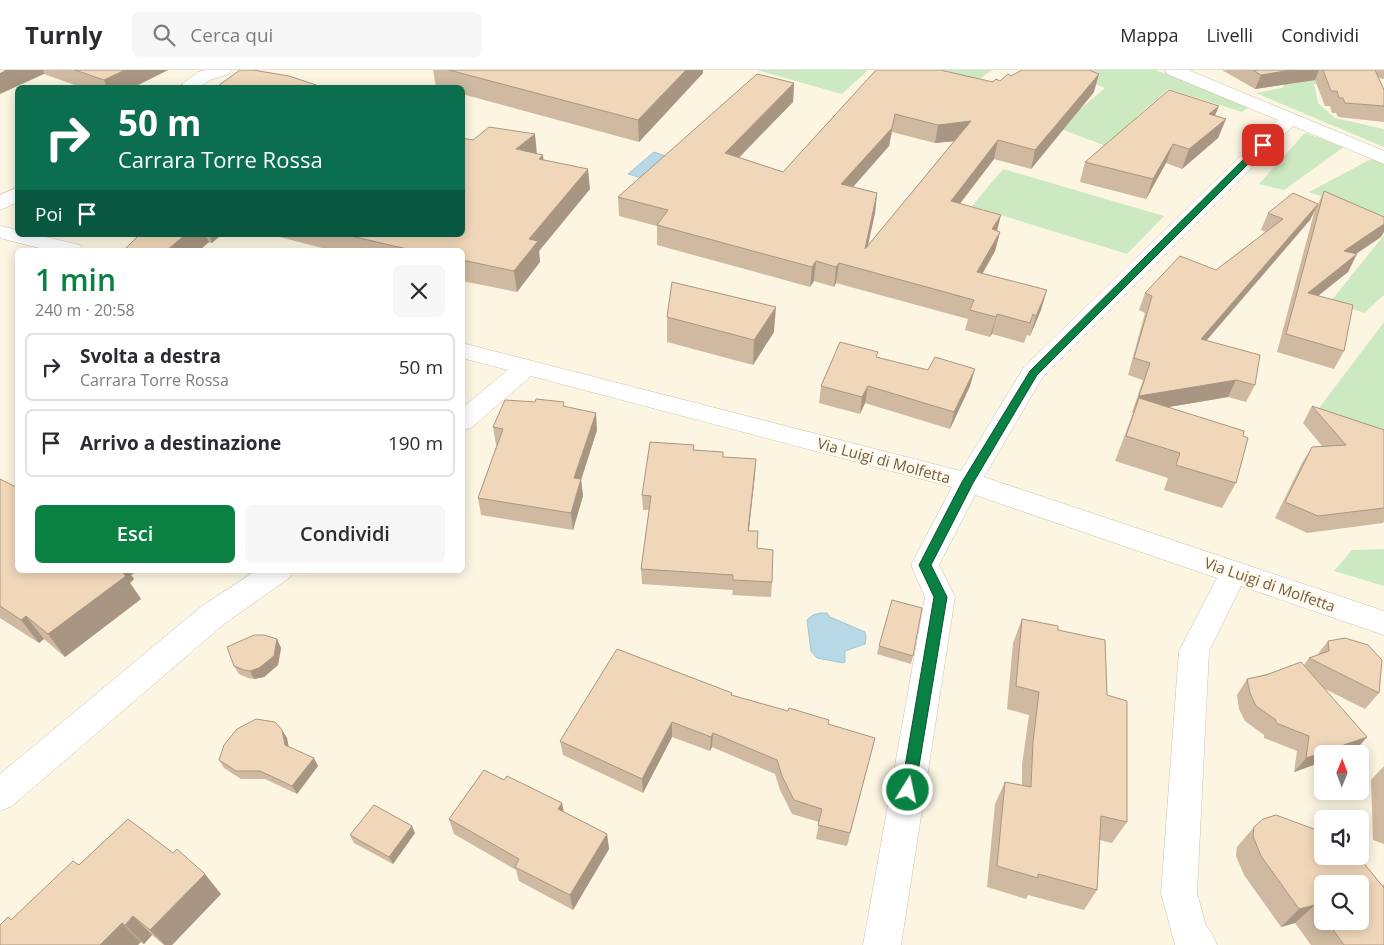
<!DOCTYPE html>
<html lang="it">
<meta charset="utf-8">
<style>
:root{--surface:#fff;--page:#f7f7f7;--text:#2b2b33;--muted:#7c7c81;--line:#e1e1e2;--accent:#0b8043}
body{margin:0;font-family:"Open Sans",sans-serif;background:var(--page);color:var(--text);height:100vh;display:flex;flex-direction:column;font-size:19px;white-space:nowrap}
*{box-sizing:border-box;margin:0}
p{font-size:16px;color:var(--muted)}
.icon{flex:none;width:28px;height:28px;fill:none;stroke:currentColor;stroke-width:2;stroke-linecap:round;stroke-linejoin:round}
.map{position:relative;flex:1;overflow:hidden}
.sheet{position:absolute;left:15px;top:178px;width:450px;height:325px;display:flex;flex-direction:column;background:var(--surface);border-radius:8px;box-shadow:0 2px 12px #0003}
.sheet>*{flex:none}
.banner{position:absolute;left:15px;top:15px;width:450px;height:152px;border-radius:8px;box-shadow:0 2px 12px #0003;background:#0b6e4f;color:#fff;overflow:hidden}
.needle{width:32px;rotate:1deg}
.buttons{position:absolute;left:1314px;top:675px;display:grid;gap:10px}
.buttons a{display:grid;place-items:center;width:55px;height:55px;border-radius:8px;background:var(--surface);box-shadow:0 2px 12px #0003;font-size:25px}
.pin{position:absolute;display:grid;place-items:center;width:42px;height:42px;color:#fff;margin:-21px;border-radius:10px;box-shadow:0 2px 8px #0006}
.me{position:absolute;width:55px;margin:-28px;rotate:10deg;stroke-linejoin:round;filter:drop-shadow(0 0 4px #0008)}
.turn{display:flex;align-items:center;gap:18px;height:105px;padding:0 20px;font-size:22px}
.turn .icon{width:65px;height:65px;stroke-width:2.5}
.turn b{display:block;font-size:35px;line-height:42px}
.then{display:flex;align-items:center;height:48px;padding:0 20px;background:#0003;gap:10px;font-size:19px}
.round{display:grid;place-items:center;flex:none;width:52px;height:52px;border-radius:8px;background:var(--page)}
.head{display:flex;align-items:center;justify-content:space-between;height:85px;padding:0 20px}
h1{font-size:30px;font-weight:600;line-height:38px;color:var(--accent)}
.cta{display:flex;gap:10px;margin-top:auto;padding:10px 20px}
.cta a{flex:1;height:58px;border-radius:8px;background:var(--accent);color:#fff;font-size:20px;font-weight:600;line-height:58px;text-align:center}
.cta a+a{background:var(--page);color:var(--text)}
ul{padding:0;list-style:none}
li{display:flex;align-items:center;gap:15px;height:68px;margin:0 10px 8px;padding:0 10px;border:2px solid var(--line);border-radius:8px}
li div{flex:1}
li b{display:block;font-size:19px}
li em{font-style:normal}
header{display:flex;align-items:center;gap:30px;box-sizing:border-box;height:70px;padding:0 25px;background:var(--surface);border-bottom:1px solid var(--line)}
header strong{font-size:24px}
nav{display:flex;gap:28px;margin-inline-start:auto;font-size:18px}
.search{width:350px;height:45px;background:var(--page);display:flex;align-items:center;gap:12px;box-sizing:border-box;padding:0 18px;border-radius:8px;color:var(--muted);font-size:19px}
.map>svg:first-child{display:block}
.green{fill:#cde9c1}
.water{fill:#b7d9e5;stroke:#9ec7d6}
.lines{fill:none;stroke-linecap:round;stroke-linejoin:round}
.minor-casing{stroke:#cfc0ac;stroke-width:1}
.minor{fill:#fff;fill-rule:evenodd}
.wall{fill:#cfb9a0;fill-rule:evenodd}
.shaded-wall{fill:#a99682}
.building{fill:#f1d7ba;stroke:#a99682;fill-rule:evenodd}
.route{fill:#0b8043;stroke:#07532c}
.labels{text-anchor:middle;dominant-baseline:central;stroke-width:4.5;stroke-linejoin:round;paint-order:stroke}
.street-label{font-size:15px;fill:#735d49;stroke:#fff9e8}
</style>
<header>
<strong>Turnly</strong>
<div class="search"><svg class="icon" aria-label="search" viewBox="0 0 24 24"><circle cx="10" cy="10" r="6"/><path d="M15 15l6 6"/></svg>Cerca qui</div>
<nav><a>Mappa</a><a>Livelli</a><a>Condividi</a></nav>
</header>
<div class="map">
<svg width="1384" height="875" viewBox="0 0 1384 875">
<rect width="100%" height="100%" fill="#fcf5e2"/>
<path class="green" d="M757 0H868L842 24Z
M938 0H992L978 10Z
M1061 0H1155L1252 35 1242 42 1168 19 1136 47 1145 52 1106 76 1058 58 1105 18Z
M1268 0H1329L1331 15 1314 14 1318 33 1335 48 1384 59V77L1256 23 1282 18 1284 15Z
M1305 63 1344 77 1284 120 1259 114Z
M1373 88 1384 92V149L1309 122Z
M1003 99 1164 146 1127 184 972 136Z
M1384 165V225L1364 243 1331 231Z
M1384 252V405L1316 342Z
M1384 479V516L1334 501 1352 480Z"/>
<path class="water" d="M654 82 666 86 669 116 628 104Z
M821 543H827L830 547 865 562 866 567 865 574 845 581V592L843 593 817 588 811 581 807 550 813 545Z"/>
<g class="lines">
<g class="minor-casing">
<path id="minor" d="M206 0H231L229 4 210 10 198 18H177L198 2Z
M1165 0H1188L1384 81V94L1293 56 1042 308 984 407 1384 541V565L1241 516 1209 581 1197 823 1206 856 1211 862 1217 875H1175L1161 823 1179 581 1217 508 975 425 939 495 955 527 901 875H863L925 527 911 495 952 417 531 306 471 358 462 360V338L508 300 462 288V273L961 401 1024 297 1278 50 1167 4Z
M18 117V132L0 140V125Z
M0 156 18 160V165H37L80 175 83 180H47L0 168Z
M257 500H294L289 508 224 554 12 736 0 741V704L202 536Z"/>
</g>
<use href="#minor" class="minor"/>
</g>
<path class="wall" d="M0 0H168L132 18H83L44 4Z
M433 0H703V3L639 72 462 24V18H439L436 17Z
M876 0 993 12 1000 11 1011 6 1094 22 1031 99 994 89 960 134 997 161 1000 162 995 181 983 203 1041 240 1030 266 1027 265 1024 273 992 264 990 267 965 260 968 249 836 213 834 217 814 211 810 217 657 175V156L619 146 618 127 794 13 793 32 739 87 783 102ZM892 62 935 73 954 71 867 177 875 143 877 123 853 117 889 76Z
M1222 0H1384V9L1379 8 1384 20V52L1338 47 1336 43H1332L1330 36H1325L1315 10 1255 19Z
M1215 45 1226 49 1218 68 1182 99 1166 93 1146 129 1080 112 1085 92Z
M537 84 543 90 590 119 539 181 540 192 517 222 462 211V180H330L272 165H462Z
M1324 121 1381 167 1356 184 1348 202 1318 226 1344 281 1334 299 1277 282 1315 139 1310 150 1206 271 1255 315 1246 332 1228 327 1168 337 1243 366 1236 413 1222 438 1164 420 1168 408 1115 391 1133 343H1132L1143 310 1128 305 1145 243 1139 240 1145 223 1216 200 1266 162 1261 160 1268 143 1318 134Z
M139 165H221L212 173Z
M667 247 774 262 753 295 667 272Z
M877 287 970 316 950 359 865 333 860 344 819 333 821 316Z
M1312 336 1384 360V451L1383 453 1307 463 1275 448 1302 393 1312 377 1322 376 1303 353Z
M565 337 597 360 581 410 583 426 573 460 481 445 478 428 497 375H496L493 357Z
M694 380 723 387 755 404 749 461 772 512 771 527 732 525 733 520 642 514 641 499 649 440H643L642 425Z
M0 409 18 500H132L134 503 131 505 134 509 130 513 141 529 65 587 44 569 39 573 0 548Z
M1022 549 1058 560 1107 625 1127 752 1112 773 1100 770 1097 820 1084 840 1028 825 1026 829 987 817 995 734 1005 712 1022 715V695L1029 645 1007 639 1013 573Z
M277 569 281 578 278 595 264 607 254 609 248 608 239 604 234 596Z
M1328 571 1379 623 1365 639 1325 619 1354 682 1348 684H1322V692L1294 702 1297 681 1264 668V665L1245 651 1239 639 1237 625 1247 609 1304 595 1309 588 1317 585Z
M879 576 913 586 911 594 877 584Z
M732 625 875 668 847 776 816 769 819 752 792 744 780 720 775 704 712 677 710 681 672 667 643 723 563 685 560 671Z
M282 660 287 668 288 676 318 696 297 724 265 709H241L224 698 219 690Z
M1384 696V774L1373 770 1371 710Z
M504 710 562 733 563 742 607 764 609 779 573 840 519 811 516 800 454 764 449 749Z
M1254 757 1330 795 1382 816 1384 814V875H1311L1295 853 1281 857 1244 805 1236 786 1237 777ZM1322 814 1360 851H1322Z
M415 763 393 794 354 773 350 765Z
M79 795 221 824 172 875H164L152 865 144 874 141 872 11 850Z"/>
<path class="shaded-wall" d="M6 0H43L44 4 0 24V3Z
M125 0H168L132 18H107L104 10Z
M686 0H703V3L639 72 638 50Z
M1291 0H1319L1315 10 1255 19 1261 5Z
M1099 4 1094 22 1031 99 1035 80Z
M794 13 793 32 725 102V83Z
M1219 36 1211 55 1209 44Z
M895 44 889 76 839 133 841 114Z
M1226 49 1218 68 1182 99 1189 79Z
M971 51 967 70 935 73 938 55Z
M535 64 537 84 516 79Z
M998 70 994 89 947 150 951 131Z
M1173 74 1166 93 1146 129 1153 109Z
M543 85 545 105 539 89Z
M588 99 590 119 539 181 540 192 517 222 514 201 529 169Z
M877 123 875 143 863 199 865 179Z
M1318 134 1310 150 1193 286 1201 269Z
M1001 145 996 165 992 159Z
M1384 154V162L1381 167 1335 198 1344 181Z
M1000 162 995 181 972 222 977 202Z
M185 165H206L209 172 200 180H167Z
M209 165H221L212 173Z
M1357 184 1348 202 1300 240 1308 223Z
M816 191 814 211 810 217 812 197Z
M839 193 836 213 834 217 836 197Z
M1047 220 1041 240 1030 266 1036 246Z
M776 237 774 262 753 295 754 270Z
M997 244 992 264 990 267 996 247Z
M975 299 970 316 950 359 954 342Z
M1236 310 1228 327 1134 343 1139 328 1132 343 1139 326Z
M868 316 865 333 860 344 862 327Z
M596 343 597 360 581 410 583 426 573 460 571 443 574 408Z
M756 389 755 404 747 476 748 461Z
M118 500H132L134 503 131 505 134 509 130 513 141 529 65 587 48 564Z
M26 546 44 569 39 573 21 550Z
M277 569 281 578 278 595 264 607 254 609 250 601Z
M672 652V667L643 723 642 709Z
M282 660 287 668 290 683 285 675Z
M713 663 712 677 710 681 711 667Z
M1367 667 1354 682 1348 684H1322V692L1294 702 1306 688Z
M314 688 318 696 297 724 292 716Z
M562 733 565 748 558 739Z
M412 756 415 763 393 794 389 787Z
M607 764 609 779 573 840 570 825Z
M205 804 221 824 172 875H165L150 860Z
M1315 835 1295 853 1281 857 1299 839Z
M133 846 152 865 144 874 125 855Z
M122 853 141 872 138 875H100Z"/>
<path class="building" d="M75 0H125L104 10Z
M240 0H253L289 6 322 17 215 18Z
M449 0H686L638 50Z
M876 0H940L993 12 996 9 1000 11 1008 4 1011 6 1022 0H1089L1099 4 1035 80 998 70 951 131 1001 145 992 159 1000 162 977 202 1047 220 1036 246 1033 244 1030 253 997 244 996 247 970 240 974 230 839 193 836 197 816 191 812 197 657 155 668 140 618 127 757 4 794 13 725 83 783 102ZM895 44 938 55 971 51 865 179 877 123 841 114 892 58Z
M1253 0H1291L1261 5Z
M1323 0H1375L1384 20V36L1345 33 1343 28H1339L1337 21H1331Z
M182 15 192 18H177Z
M1169 20 1219 36 1209 44 1226 49 1189 79 1173 74 1153 109 1085 92Z
M489 57 535 64 516 79 543 85 539 89 588 99 529 169 538 171 514 201 462 190V180H412L385 174 347 165H462V68L473 70Z
M1324 121 1384 147V154L1344 181 1357 184 1308 223 1353 235 1344 281 1286 264Z
M1293 123 1318 134 1201 269 1260 285 1255 315 1236 310 1139 326 1150 293 1134 288 1152 226 1145 223 1180 186 1216 200 1283 149 1268 143Z
M139 165H185L167 180H124Z
M672 212 776 237 754 270 667 247Z
M840 272 878 282 876 287 928 300 935 287 975 299 954 342 868 316 862 327 821 316Z
M1139 328 1244 361 1243 366 1248 368 1236 413 1176 395 1180 383 1126 366Z
M536 329 564 332 563 336 596 343 574 408 581 409 571 443 478 428 503 359 493 357 505 330 535 332Z
M1312 336 1384 360V438L1318 446 1285 432 1312 377 1346 375Z
M650 372 694 375 693 380 723 382V387L756 389 748 461H758L757 478 773 480 772 512 733 510V505L641 499 651 426 642 425Z
M0 409 18 418V500H120L126 506 48 564 26 546 21 550 0 536Z
M892 530 922 538 913 586 879 576Z
M1022 549 1058 556V560L1105 570 1107 625 1127 631V752L1101 746 1097 820 1038 804V808L997 796 1005 712 1031 717 1033 672 1039 622 1016 616Z
M254 565H264L277 569 274 586 259 598 250 601 244 600 234 596 227 577Z
M1345 568 1368 575 1382 590 1379 623 1309 588 1329 581 1328 571Z
M617 579 732 623 731 625 788 641 789 638 829 650 828 654 875 668 850 763 818 755 822 739 794 730 782 706 777 690 713 663 711 667 672 652 642 709 560 671Z
M1301 592 1367 667 1306 688 1309 666 1276 653V650L1256 636 1250 623 1247 609 1266 605Z
M256 649 275 652 282 660 285 675 314 688 292 716 260 701H236L219 690 224 675 237 659Z
M484 700 504 710 507 706 562 733 558 739 607 764 570 825 515 797 519 789 449 749Z
M374 735 412 756 389 787 350 765Z
M1276 745 1322 762V786H1330V795L1350 786H1358L1384 818V875H1344L1327 851H1360V814H1322V845L1315 835 1299 839 1261 786 1253 766 1254 757 1263 749Z
M128 749 173 783 177 779 205 804 150 860 133 846 125 855 122 853 100 875H0V855L8 847 11 850 73 791 79 795Z"/>
<path class="route" d="M1260 73 1267 75 1037 305 973 413 931 495 947 527 915 720 913 725 908 727 903 725 901 720 934 527 919 495 962 412 1030 301Z"/>
<g class="labels">
<g class="street-label">
<text transform="translate(884 390) rotate(15)">Via Luigi di Molfetta</text>
<text transform="translate(1270 514) rotate(19)">Via Luigi di Molfetta</text>
</g>
</g>
</svg>
<div class="buttons">
<a><svg class="needle" viewBox="-14 -14 28 28"><path d="M0-13l5 13h-10z" fill="#e53935"/><path d="M0 13l5-13h-10z" fill="#7c7c81"/></svg></a>
<a><svg class="icon" aria-label="sound" viewBox="0 0 24 24"><path d="M4 9h4l5-4v14l-5-4H4zM17 9q2 3 0 6"/></svg></a>
<a><svg class="icon" aria-label="search" viewBox="0 0 24 24"><circle cx="10" cy="10" r="6"/><path d="M15 15l6 6"/></svg></a>
</div>
<div class="pin" style="left:1263px;top:75px;background:#d93025"><svg class="icon" aria-label="arrive" viewBox="0 0 24 24"><path d="M6 21V4h12l-3 4 3 4H6"/></svg></div>
<svg class="me" style="left:908px;top:720px" viewBox="-20 -20 40 40"><circle r="17" fill="#0b8043" stroke="#fff" stroke-width="3"/><path d="M0-11L8 9 0 5-8 9z" fill="#fff"/></svg>
<div class="banner">
<div class="turn"><svg class="icon" aria-label="right" viewBox="0 0 24 24"><path d="M7 20v-9h11M14 6l5 5-5 5"/></svg><div><b>50 m</b>Carrara Torre Rossa</div></div>
<div class="then">Poi<svg class="icon" aria-label="arrive" viewBox="0 0 24 24"><path d="M6 21V4h12l-3 4 3 4H6"/></svg></div>
</div>
<section class="sheet">
<div class="head"><div><h1>1 min</h1><p>240 m · 20:58</p></div><a class="round"><svg class="icon" aria-label="close" viewBox="0 0 24 24"><path d="M6 6l12 12M18 6L6 18"/></svg></a></div>
<ul>
<li><svg class="icon" aria-label="right" viewBox="0 0 24 24"><path d="M7 20v-9h11M14 6l5 5-5 5"/></svg><div><b>Svolta a destra</b><p>Carrara Torre Rossa</p></div><em>50 m</em></li>
<li><svg class="icon" aria-label="arrive" viewBox="0 0 24 24"><path d="M6 21V4h12l-3 4 3 4H6"/></svg><div><b>Arrivo a destinazione</b></div><em>190 m</em></li>
</ul>
<div class="cta"><a>Esci</a><a>Condividi</a></div>
</section>
</div>
